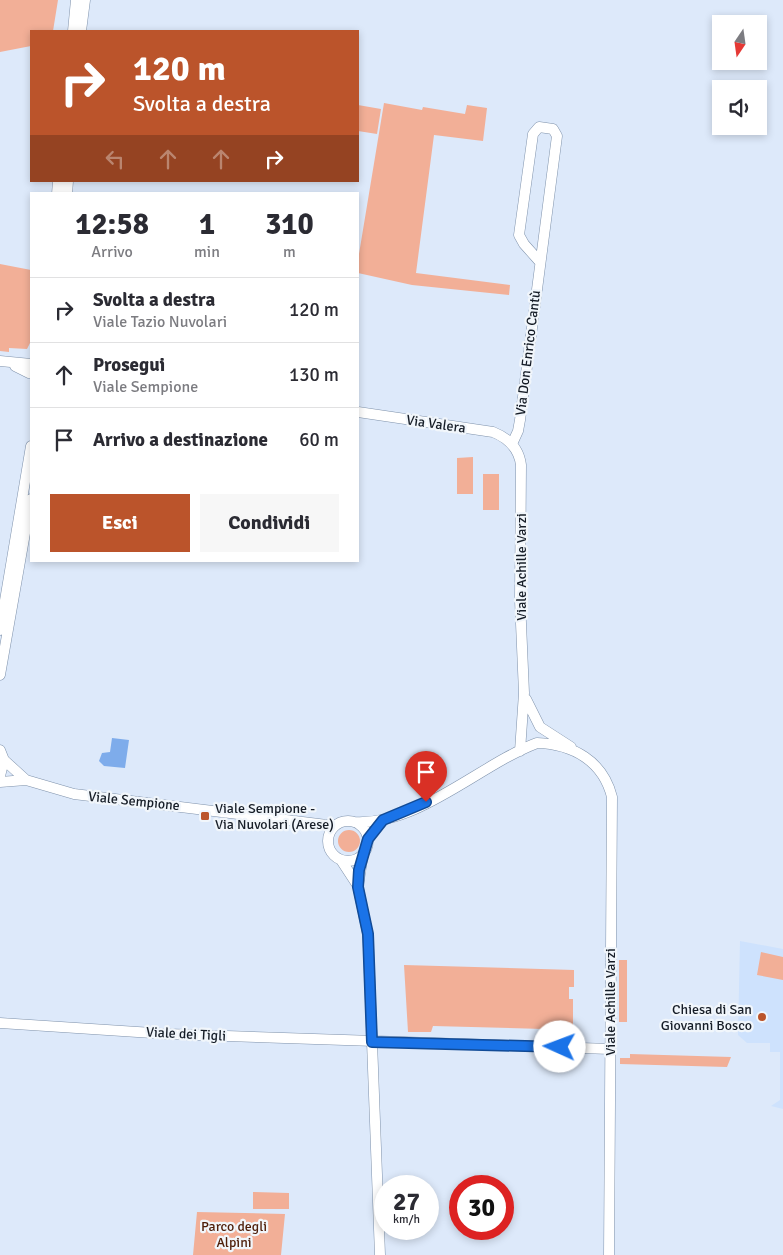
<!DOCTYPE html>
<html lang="it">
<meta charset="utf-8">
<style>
:root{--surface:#fff;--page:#f7f7f7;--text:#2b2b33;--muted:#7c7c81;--line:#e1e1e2;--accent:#bb542b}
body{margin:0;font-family:Signika,sans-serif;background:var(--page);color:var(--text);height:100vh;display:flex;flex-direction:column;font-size:19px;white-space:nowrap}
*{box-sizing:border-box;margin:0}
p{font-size:16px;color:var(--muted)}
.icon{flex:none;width:28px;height:28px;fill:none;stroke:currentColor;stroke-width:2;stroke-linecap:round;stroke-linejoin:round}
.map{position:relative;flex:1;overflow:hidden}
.details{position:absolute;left:30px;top:192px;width:329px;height:370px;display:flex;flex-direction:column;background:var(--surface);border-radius:0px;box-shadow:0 2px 8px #0003}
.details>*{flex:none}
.top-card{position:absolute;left:30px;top:30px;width:329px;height:152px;border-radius:0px;box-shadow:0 2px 8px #0003;background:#bb542b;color:#fff;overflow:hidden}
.needle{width:32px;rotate:193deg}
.buttons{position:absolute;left:712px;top:15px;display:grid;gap:10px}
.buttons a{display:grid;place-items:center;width:55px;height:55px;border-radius:0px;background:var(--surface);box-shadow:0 2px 8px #0003;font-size:25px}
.speed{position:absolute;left:374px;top:1175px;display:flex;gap:10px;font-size:25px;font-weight:700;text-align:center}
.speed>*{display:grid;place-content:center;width:65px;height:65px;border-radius:50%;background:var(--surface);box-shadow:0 2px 8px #0003;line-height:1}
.speed small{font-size:12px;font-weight:400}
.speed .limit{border:8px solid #d22;background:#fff;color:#111}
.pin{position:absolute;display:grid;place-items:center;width:42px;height:42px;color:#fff;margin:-51px -21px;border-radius:50% 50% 50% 0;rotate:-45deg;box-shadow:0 0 5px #0007}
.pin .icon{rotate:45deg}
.me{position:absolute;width:55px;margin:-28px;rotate:272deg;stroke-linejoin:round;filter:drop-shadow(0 0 4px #0008)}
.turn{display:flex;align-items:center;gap:18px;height:105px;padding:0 20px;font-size:22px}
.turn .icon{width:65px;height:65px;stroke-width:2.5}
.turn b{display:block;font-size:35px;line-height:42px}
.lanes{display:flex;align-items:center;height:48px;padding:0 20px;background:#0003;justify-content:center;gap:25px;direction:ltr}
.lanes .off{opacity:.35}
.eta{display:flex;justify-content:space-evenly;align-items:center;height:85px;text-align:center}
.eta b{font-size:30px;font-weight:700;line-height:35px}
.primary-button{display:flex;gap:10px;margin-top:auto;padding:10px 20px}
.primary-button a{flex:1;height:58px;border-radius:0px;background:var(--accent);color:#fff;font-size:20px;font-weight:700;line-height:58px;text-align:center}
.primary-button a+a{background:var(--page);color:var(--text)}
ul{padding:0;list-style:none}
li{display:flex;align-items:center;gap:15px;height:65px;padding:0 20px;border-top:1px solid var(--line)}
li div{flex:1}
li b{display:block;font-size:19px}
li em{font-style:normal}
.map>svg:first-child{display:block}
.built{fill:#cee2fd}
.green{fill:#f2af97}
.water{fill:#7eaceb}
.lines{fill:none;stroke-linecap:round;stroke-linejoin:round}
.minor-casing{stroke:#7f92ab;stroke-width:11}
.minor{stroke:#fff;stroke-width:10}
.route-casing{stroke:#114b97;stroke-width:12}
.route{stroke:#1a73e8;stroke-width:9}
.poi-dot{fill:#bb542b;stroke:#f1f6fb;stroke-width:2}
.labels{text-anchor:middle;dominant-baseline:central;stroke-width:4.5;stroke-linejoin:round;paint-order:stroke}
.street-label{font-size:14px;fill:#161d27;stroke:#f1f6fb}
.poi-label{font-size:14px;fill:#161d27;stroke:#f1f6fb;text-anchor:start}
.park-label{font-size:14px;fill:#4e1d08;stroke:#f1f6fb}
</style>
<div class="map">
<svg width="783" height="1255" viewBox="0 0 783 1255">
<rect width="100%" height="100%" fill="#dde9fa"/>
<path class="built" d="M740 941 783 949V1109L771 1106 780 1100V1052H770V1043H747L738 1035Z"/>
<path class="green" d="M0 0H58L53 31H31V46L0 52Z
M384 103 422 110 423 107 465 114 467 105 487 108 483 141 434 135 416 273 510 285 509 295 412 285 358 273V260Z
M358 105 381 109 377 134 358 131Z
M0 264 31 270 30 343 27 349 9 348V352L0 351Z
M473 457V494H457V458Z
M483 474H499V510H483Z
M338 841a11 11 0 1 1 22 0a11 11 0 1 1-22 0Z
M761 952 783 957V980L757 975Z
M619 960H627V1022H619Z
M404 965 574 970V987H569V999H573V1034L570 1038 546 1036 544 1029 433 1026 431 1032H408Z
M630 1054 731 1057 727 1067 620 1064V1058H630Z
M253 1192 289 1193V1209H253Z
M197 1212 285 1214 281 1255H193Z"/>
<path class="water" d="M112 738 129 740 125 768 104 766 99 761 102 753 110 752Z"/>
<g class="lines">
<g class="minor-casing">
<path id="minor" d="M73 31 76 0
M81 31 85 0
M57 194 58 181
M67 194 68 181
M0 361 31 364
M15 366 29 373
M358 412 493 432C508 438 519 449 521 465L520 600 524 693 520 751
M512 444 518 431 520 420 557 136 553 129 539 127 533 134 519 235 524 244 540 262
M0 630 31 446
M0 675 31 499
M526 699 540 727 571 747
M0 750 4 760 0 776
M4 760 26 780 74 794 335 826
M0 782 26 780
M328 841a20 20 0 1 1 40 0a20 20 0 1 1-40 0Z
M354 822C418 826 479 765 537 743 573 744 603 761 612 797L609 1255
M363 854 358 887 368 935 380 1255
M341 860 358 886
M0 1023 168 1034 610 1049"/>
</g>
<use href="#minor" class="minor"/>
</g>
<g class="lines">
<g class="route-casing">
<path id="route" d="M426 802 383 820 368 839 359 870 358 887 368 934 372 1042 560 1047"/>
</g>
<use href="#route" class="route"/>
</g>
<g class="poi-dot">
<rect x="200" y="811" width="10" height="10" rx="2.5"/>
<circle cx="762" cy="1017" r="5"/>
</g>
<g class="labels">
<g class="street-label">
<text transform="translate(528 353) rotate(-83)">Via Don Enrico Cantù</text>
<text transform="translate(436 424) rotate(8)">Via Valera</text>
<text transform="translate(521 567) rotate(-90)">Viale Achille Varzi</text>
<text transform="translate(134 801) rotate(6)">Viale Sempione</text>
<text transform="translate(610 1002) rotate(-90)">Viale Achille Varzi</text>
<text transform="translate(186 1034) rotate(3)">Viale dei Tigli</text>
</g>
<g class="poi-label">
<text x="215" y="808">Viale Sempione -<tspan x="215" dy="16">Via Nuvolari (Arese)</tspan></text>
<text x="752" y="1009" text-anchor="end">Chiesa di San<tspan x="752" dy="16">Giovanni Bosco</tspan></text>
</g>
<g class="park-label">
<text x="234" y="1226">Parco degli<tspan x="234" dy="16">Alpini</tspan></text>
</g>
</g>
</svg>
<div class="buttons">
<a><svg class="needle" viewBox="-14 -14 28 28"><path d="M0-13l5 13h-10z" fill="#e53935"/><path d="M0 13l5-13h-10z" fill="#7c7c81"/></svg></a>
<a><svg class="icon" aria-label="sound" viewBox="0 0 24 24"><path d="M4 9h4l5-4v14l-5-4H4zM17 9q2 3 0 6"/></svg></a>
</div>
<div class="speed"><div>27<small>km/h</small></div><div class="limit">30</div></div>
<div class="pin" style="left:426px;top:802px;background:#d93025"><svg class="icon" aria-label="arrive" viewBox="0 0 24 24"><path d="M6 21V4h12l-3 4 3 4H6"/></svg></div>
<svg class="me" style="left:560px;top:1047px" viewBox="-20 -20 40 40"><circle r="19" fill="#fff"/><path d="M0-13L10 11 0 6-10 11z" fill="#1a73e8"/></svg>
<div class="top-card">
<div class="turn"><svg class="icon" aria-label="right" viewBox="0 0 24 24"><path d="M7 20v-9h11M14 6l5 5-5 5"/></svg><div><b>120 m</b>Svolta a destra</div></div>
<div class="lanes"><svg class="icon off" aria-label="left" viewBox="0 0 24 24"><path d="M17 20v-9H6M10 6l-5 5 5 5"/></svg><svg class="icon off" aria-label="ahead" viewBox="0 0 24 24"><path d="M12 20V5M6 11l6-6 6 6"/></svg><svg class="icon off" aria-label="ahead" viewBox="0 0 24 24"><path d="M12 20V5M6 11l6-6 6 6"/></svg><svg class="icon" aria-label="right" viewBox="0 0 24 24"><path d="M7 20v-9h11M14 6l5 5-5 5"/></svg></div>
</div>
<section class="details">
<div class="eta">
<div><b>12:58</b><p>Arrivo</p></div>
<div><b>1</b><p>min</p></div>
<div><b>310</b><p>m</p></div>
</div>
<ul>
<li><svg class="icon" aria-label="right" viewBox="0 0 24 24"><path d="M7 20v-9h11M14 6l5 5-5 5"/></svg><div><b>Svolta a destra</b><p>Viale Tazio Nuvolari</p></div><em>120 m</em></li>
<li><svg class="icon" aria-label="ahead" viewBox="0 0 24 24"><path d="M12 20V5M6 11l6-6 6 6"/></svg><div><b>Prosegui</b><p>Viale Sempione</p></div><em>130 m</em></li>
<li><svg class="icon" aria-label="arrive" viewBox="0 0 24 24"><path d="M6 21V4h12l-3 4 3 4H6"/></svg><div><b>Arrivo a destinazione</b></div><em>60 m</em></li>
</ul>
<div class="primary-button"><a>Esci</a><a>Condividi</a></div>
</section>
</div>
